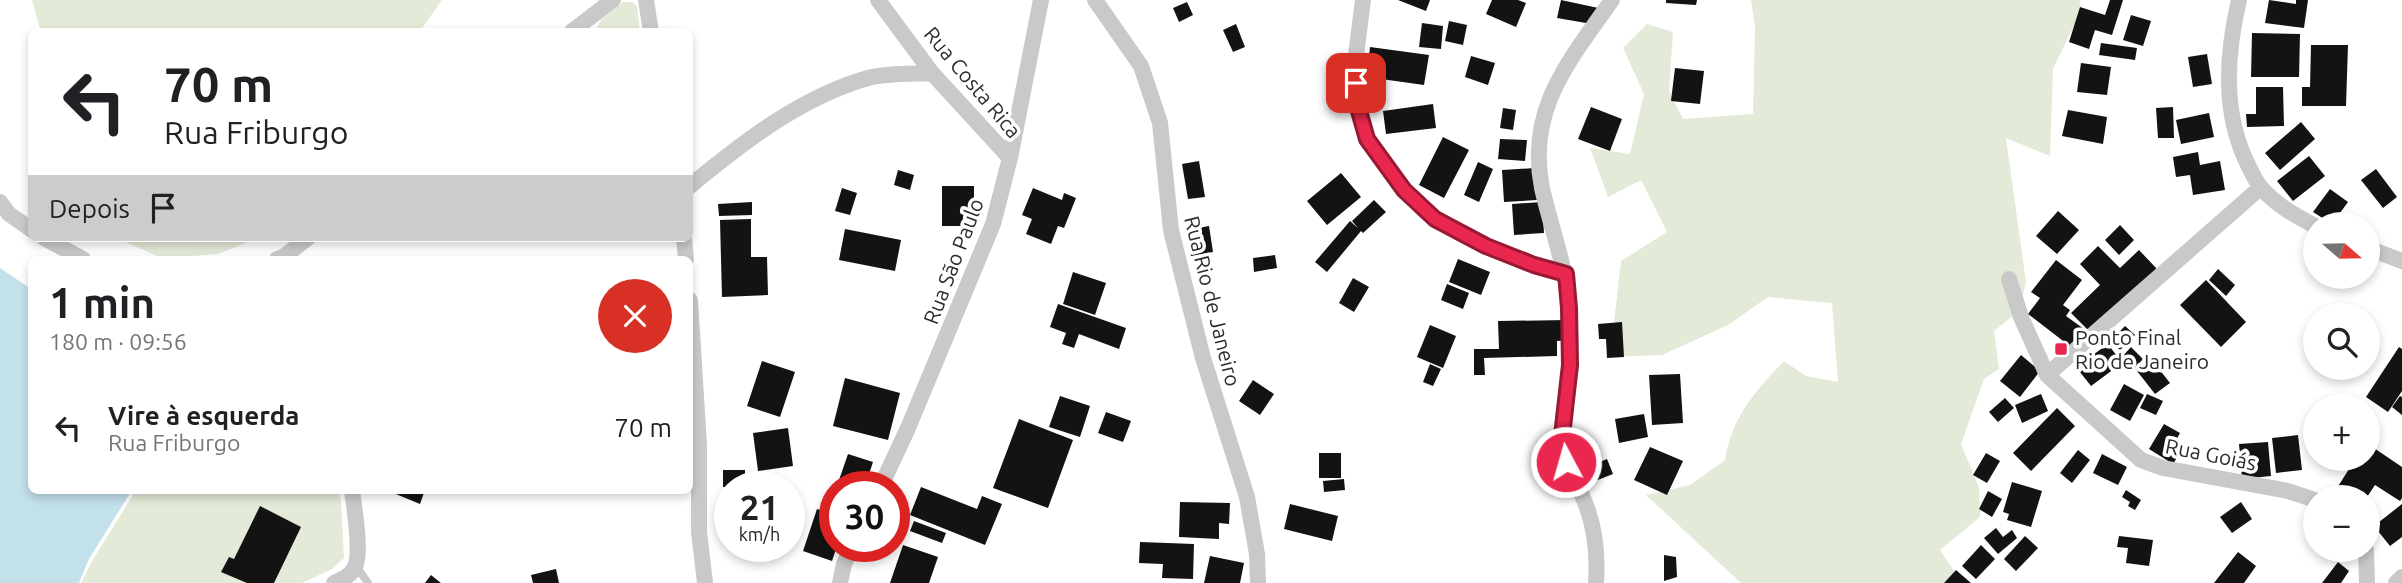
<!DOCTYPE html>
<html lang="pt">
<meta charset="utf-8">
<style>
:root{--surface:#fff;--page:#f2f2f2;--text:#202124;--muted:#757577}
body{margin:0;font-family:Ubuntu,sans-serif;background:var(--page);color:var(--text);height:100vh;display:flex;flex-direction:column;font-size:26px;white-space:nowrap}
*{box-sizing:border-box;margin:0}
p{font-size:23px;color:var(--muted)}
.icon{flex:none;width:38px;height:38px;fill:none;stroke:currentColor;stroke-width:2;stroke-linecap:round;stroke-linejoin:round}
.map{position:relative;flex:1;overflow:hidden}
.drawer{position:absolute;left:28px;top:256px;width:665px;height:238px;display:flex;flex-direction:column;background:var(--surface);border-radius:10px;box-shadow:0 4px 10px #0003}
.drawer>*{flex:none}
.top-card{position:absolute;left:28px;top:28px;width:665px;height:214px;border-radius:10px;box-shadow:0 4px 10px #0003;background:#fff;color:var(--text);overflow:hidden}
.needle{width:46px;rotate:110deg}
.controls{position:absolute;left:2303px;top:212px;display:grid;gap:14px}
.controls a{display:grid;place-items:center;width:77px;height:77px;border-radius:50%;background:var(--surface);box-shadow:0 4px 10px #0003;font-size:35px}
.speed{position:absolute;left:714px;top:471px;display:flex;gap:14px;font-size:35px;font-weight:700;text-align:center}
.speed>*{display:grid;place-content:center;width:91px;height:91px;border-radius:50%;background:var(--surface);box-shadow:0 4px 10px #0003;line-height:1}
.speed small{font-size:18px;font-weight:400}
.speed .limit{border:10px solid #d22;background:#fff;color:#111}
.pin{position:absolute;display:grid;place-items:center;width:60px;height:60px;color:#fff;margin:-30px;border-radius:14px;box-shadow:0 4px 10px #0006}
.me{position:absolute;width:77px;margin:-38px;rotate:354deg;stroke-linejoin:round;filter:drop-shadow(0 0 5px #0008)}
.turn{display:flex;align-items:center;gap:24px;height:147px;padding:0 21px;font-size:32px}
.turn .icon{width:91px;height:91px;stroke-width:2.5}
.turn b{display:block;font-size:49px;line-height:60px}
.then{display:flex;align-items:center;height:66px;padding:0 21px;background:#0003;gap:14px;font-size:26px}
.round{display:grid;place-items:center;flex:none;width:74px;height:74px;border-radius:37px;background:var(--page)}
.headline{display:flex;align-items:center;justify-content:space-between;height:119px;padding:0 21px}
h1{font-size:42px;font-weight:600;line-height:52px}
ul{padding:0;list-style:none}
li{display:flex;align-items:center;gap:21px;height:105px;padding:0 21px}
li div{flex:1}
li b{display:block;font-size:26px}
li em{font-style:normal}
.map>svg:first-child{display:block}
.green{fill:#e4ead8}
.water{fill:#c3e1eb}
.building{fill:#131313}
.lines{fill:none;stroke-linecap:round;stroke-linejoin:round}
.service{stroke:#c9c9c9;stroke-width:8}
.minor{stroke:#c9c9c9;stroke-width:16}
.route-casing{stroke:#981933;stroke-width:18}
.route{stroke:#ea274e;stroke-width:12}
.poi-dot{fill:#ea274e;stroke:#fff;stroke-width:2.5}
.labels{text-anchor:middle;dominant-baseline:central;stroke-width:7;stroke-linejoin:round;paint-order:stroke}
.street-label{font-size:21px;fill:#2c2c2c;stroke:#fff}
.poi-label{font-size:21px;fill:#2c2c2c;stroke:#fff;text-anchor:start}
</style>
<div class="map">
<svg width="2402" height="583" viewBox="0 0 2402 583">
<rect width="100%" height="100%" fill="#fff"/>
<path class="green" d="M32 0H442L420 31 41 32Z
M1751 0H2080L2081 11 2053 69 2050 156 2006 138 2026 282 2019 311 1994 331 1999 369 1984 379 1961 444 1979 487 1980 517 1940 550 1962 583H1741L1646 495 1690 485 1725 460C1732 417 1754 392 1784 361L1806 376 1838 382 1832 303 1768 297 1728 325 1662 355 1610 357 1621 261 1667 232 1641 180 1608 197 1590 148 1630 154 1644 94 1623 48 1647 24 1673 32 1669 91 1683 119 1753 114 1755 26Z
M623 2H632L637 6 640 31H598L597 27 601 20Z
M117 238H257L218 254 161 258Z
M136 490H338L341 500 344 558 332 569 302 583H81L92 561Z"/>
<path class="water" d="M0 268 31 289 32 490H132L89 559 79 583H0Z"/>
<path class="building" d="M1398 0H1430L1426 11Z
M1492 0H1518L1526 3 1516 27 1486 14Z
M1561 0 1603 9 1592 24 1557 18Z
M1666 0H1697L1696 5 1666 3Z
M2110 0H2123L2112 35 2095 30 2089 49 2069 42 2080 7 2105 15Z
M2269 0 2296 4V0H2308L2304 28 2265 23Z
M1187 2 1193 15 1179 22 1173 8Z
M2131 15 2151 21 2143 46 2123 40Z
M1449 21 1467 25 1463 45 1445 41Z
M1422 23 1443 26 1441 49 1419 47Z
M1236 24 1245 47 1233 52 1223 30Z
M2252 33 2300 34 2299 77H2251Z
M2101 43 2137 48 2135 60 2099 55Z
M2311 45H2348L2346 106H2302V87H2310Z
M1370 47 1429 55 1424 85 1367 77Z
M2207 54 2212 84 2193 87 2188 57Z
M1471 56 1495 63 1488 85 1465 77Z
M2081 63 2111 67 2107 95 2077 92Z
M1675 68 1704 71 1700 104 1671 101Z
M2256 87H2283L2284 126 2247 127 2246 114H2256Z
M1433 104 1436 128 1386 134 1383 111Z
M1591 107 1622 119 1610 151 1578 139Z
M2173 107 2174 138H2158L2156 108Z
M1503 108 1516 110 1513 130 1500 128Z
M2068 110 2107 117 2103 144 2062 136Z
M2209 113 2214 137 2181 144 2176 120Z
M2301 122 2315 139 2280 170 2265 153Z
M1443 137 1469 150 1444 198 1419 185Z
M1500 139 1527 140 1525 161 1498 159Z
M2198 152 2200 165 2220 161 2225 190 2193 195 2190 175 2176 177 2173 157Z
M2309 156 2325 176 2293 201 2277 181Z
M1199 161 1205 197 1188 199 1182 164Z
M1478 162 1493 169 1479 202 1464 195Z
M1535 168 1537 200 1504 202 1502 170Z
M2376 169 2397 197 2383 208 2361 180Z
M898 170 914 175 910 190 894 185Z
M1341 173 1361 197 1327 225 1307 201Z
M942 186H974V226H942Z
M842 188 857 193 850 215 835 211Z
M1033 188 1062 200 1064 193 1076 198 1064 228 1058 226 1051 244 1026 234 1032 219 1022 215Z
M2330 189 2348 202 2332 224 2313 212Z
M1374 200 1386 212 1363 233 1361 231 1327 272 1315 262 1350 221 1358 228 1352 221Z
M752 202V215L719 216 718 204Z
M1542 202 1544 233 1514 235 1512 204Z
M2058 211 2079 230 2057 254 2036 236Z
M751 219V257H767L768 295 722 297 720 220Z
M2120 225 2134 240 2119 255 2105 240Z
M1209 226 1213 252 1191 256 1187 230Z
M845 229 901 240 895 271 839 260Z
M2098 246 2120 268 2139 250 2157 269 2091 333 2071 313 2100 285 2080 264Z
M1275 255 1277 268 1254 272 1253 258Z
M1458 259 1490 272 1481 295 1449 282Z
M2056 260 2082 280 2063 305 2070 310 2066 316 2084 329 2071 347 2028 314 2040 298 2031 292Z
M2218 269 2235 285 2226 296 2209 280Z
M1073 272 1106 283 1095 315 1063 304Z
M1353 278 1369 287 1354 312 1339 303Z
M2206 280 2246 322 2221 347 2180 305Z
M1447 284 1469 293 1463 309 1441 300Z
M1058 304 1126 328 1119 349 1079 334 1074 348 1062 344 1066 333 1050 327Z
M1568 320V340L1557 341V356L1484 358 1485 375H1474V349H1499L1498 321Z
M1622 322 1624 357 1607 358 1606 339H1599L1598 324Z
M1430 325 1456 336 1443 368 1417 357Z
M2125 326 2135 335 2120 350 2110 341Z
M2108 344 2122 363 2091 386 2076 367Z
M2131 347 2143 359 2133 370 2121 358Z
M2399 347 2402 349V391L2388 412 2366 397Z
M2021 355 2040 371 2020 397 2000 381Z
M2152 360 2170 383 2155 394 2137 371Z
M762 361 795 372 780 417 747 406Z
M1430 364 1441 369 1433 386 1423 382Z
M1680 374 1683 423 1652 425 1649 375Z
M845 378 900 393 888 440 833 426Z
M1253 380 1274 394 1260 415 1239 401Z
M2124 384 2144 395 2130 421 2110 410Z
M2041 394 2048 411 2022 423 2015 405Z
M2147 394 2163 401 2156 415 2140 408Z
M1060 396 1090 406 1080 437 1049 427Z
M2400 396 2402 397V415L2392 407Z
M2005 398 2014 408 1998 422 1989 412Z
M2057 408 2075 426 2031 471 2013 453Z
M1106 412 1131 421 1123 442 1098 433Z
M1644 414 1648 437 1619 443 1615 419Z
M1019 419 1073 440 1048 508 993 488Z
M2164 424 2180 433 2173 446 2181 451 2173 464 2149 449Z
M788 428 793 466 758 471 753 433Z
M2298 435 2302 470 2276 473 2272 438Z
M2268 442 2271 476 2242 479 2239 444Z
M2368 444 2402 467V498L2400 501 2375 485 2367 497H2351L2337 488 2356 458H2368Z
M1650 447 1683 461 1667 495 1634 480Z
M2078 450 2090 460 2072 483 2060 473Z
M1319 453H1341V478H1319Z
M1986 453 2000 461 1987 483 1973 475Z
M848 454 873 462 865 486H837Z
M2102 454 2127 467 2118 485 2093 473Z
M1607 459 1613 474 1590 483 1584 469Z
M723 470H745V486L723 487Z
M762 478 786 486H759Z
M1344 479 1345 490 1324 492 1323 481Z
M2012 482 2042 491 2031 527 2007 520 2009 514 2003 512Z
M921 487 977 509 982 496 1002 504 985 545 910 515Z
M391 490H425L420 504 391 492Z
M2126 490 2141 500 2135 510 2128 506 2130 502 2122 497Z
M1988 491 2002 499 1992 517 1979 509Z
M1180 502 1230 503 1229 524 1219 523V539L1179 537Z
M2241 502 2252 519 2232 533 2220 517Z
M1290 504 1338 516 1332 541 1284 529Z
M2402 504V537L2390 546 2374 526Z
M260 506 301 527 274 583H247L221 572 229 557 234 559Z
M817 509 835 515V546H837L832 561 803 551Z
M914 521 946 533 942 543 910 531Z
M1996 528 2003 537 2012 530 2017 538 1998 554 1984 538Z
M2025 536 2038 548 2016 571 2004 559Z
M2119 536 2153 540 2149 566 2126 563 2128 548 2117 547Z
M1140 542 1194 544 1193 579 1162 578 1163 564 1139 563Z
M903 545 938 557 929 583H890Z
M1981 545 1995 559 1976 579 1962 566Z
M2238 552 2256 566 2244 583H2214Z
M1664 555 1676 557 1677 577 1664 581Z
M1210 556 1244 563 1240 583H1204Z
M2338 562 2349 571 2341 583H2322Z
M556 569 559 583H533L531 575Z
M1956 570 1971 583H1944Z
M431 575 441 583H425Z"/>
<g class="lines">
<path class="service" d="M356 566 368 583"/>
<path class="minor" d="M646 0 651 32
M878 0 932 73 1010 158
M1095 0 1141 66 1160 123 1171 230 1203 358 1247 497 1257 554 1258 583
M1363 0 1355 63 1357 104 1367 139 1403 190 1435 219 1486 246 1533 265 1565 274
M2239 0C2226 56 2222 114 2249 167 2253 175 2257 184 2263 190 2278 206 2296 216 2315 226
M571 32 613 0
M690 186C742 143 801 97 868 78 887 73 912 74 932 73
M0 202 9 214 32 230
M44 238 83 259
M684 238 686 259
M2368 248 2402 261
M277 259 283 257 308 238
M2009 279 2021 317 2047 375 2141 460 2163 468 2288 491 2315 500
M690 300 699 445V532L705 583
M2047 375 2260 188
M881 486 908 428 993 224 1010 158 1041 0
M2366 550 2367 583
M334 583C341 580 351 576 355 567 362 552 354 507 352 490
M840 583 844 564 853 546
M1596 583C1598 554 1595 526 1584 500 1577 483 1567 468 1564 450 1559 422 1568 394 1570 366 1571 347 1570 326 1569 307 1566 266 1551 228 1542 188 1526 109 1570 60 1612 0
M2396 583 2402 577"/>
</g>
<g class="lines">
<g class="route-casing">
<path id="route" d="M1356 83 1357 104 1367 139 1404 190 1435 219 1486 246 1534 265 1566 274 1569 308 1570 365 1562 436 1566 462"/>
</g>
<use href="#route" class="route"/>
</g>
<rect class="poi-dot" x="2054" y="342" width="14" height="14" rx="3.5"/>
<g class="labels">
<g class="street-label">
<text transform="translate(973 82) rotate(50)">Rua Costa Rica</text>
<text transform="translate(953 261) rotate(-69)">Rua São Paulo</text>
<text transform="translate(1213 301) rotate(76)">Rua Rio de Janeiro</text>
<text transform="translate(2211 454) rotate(11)">Rua Goiás</text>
</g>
<g class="poi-label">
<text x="2075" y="337">Ponto Final<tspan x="2075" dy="24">Rio de Janeiro</tspan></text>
</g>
</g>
</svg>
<div class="controls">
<a><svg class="needle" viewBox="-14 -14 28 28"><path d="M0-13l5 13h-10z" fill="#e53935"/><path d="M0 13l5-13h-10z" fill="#757577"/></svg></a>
<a><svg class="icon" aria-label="search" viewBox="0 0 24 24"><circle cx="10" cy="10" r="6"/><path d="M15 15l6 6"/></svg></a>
<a>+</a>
<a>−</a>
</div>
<div class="speed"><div>21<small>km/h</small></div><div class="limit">30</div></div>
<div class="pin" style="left:1356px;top:83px;background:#d93025"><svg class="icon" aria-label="arrive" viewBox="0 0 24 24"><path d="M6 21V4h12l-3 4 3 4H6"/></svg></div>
<svg class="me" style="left:1566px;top:462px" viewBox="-20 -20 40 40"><circle r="17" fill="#ea274e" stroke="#fff" stroke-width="3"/><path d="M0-11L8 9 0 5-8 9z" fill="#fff"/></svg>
<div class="top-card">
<div class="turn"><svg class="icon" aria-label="left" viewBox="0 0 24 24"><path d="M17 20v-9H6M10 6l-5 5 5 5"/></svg><div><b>70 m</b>Rua Friburgo</div></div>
<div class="then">Depois<svg class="icon" aria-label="arrive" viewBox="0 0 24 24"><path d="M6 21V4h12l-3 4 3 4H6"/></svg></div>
</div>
<section class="drawer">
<div class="headline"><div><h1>1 min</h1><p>180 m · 09:56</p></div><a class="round" style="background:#d93025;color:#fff"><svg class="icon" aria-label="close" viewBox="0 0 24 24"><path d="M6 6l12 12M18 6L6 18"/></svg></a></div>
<ul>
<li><svg class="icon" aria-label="left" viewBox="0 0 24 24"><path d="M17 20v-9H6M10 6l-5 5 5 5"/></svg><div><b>Vire à esquerda</b><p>Rua Friburgo</p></div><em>70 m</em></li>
</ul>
</section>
</div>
